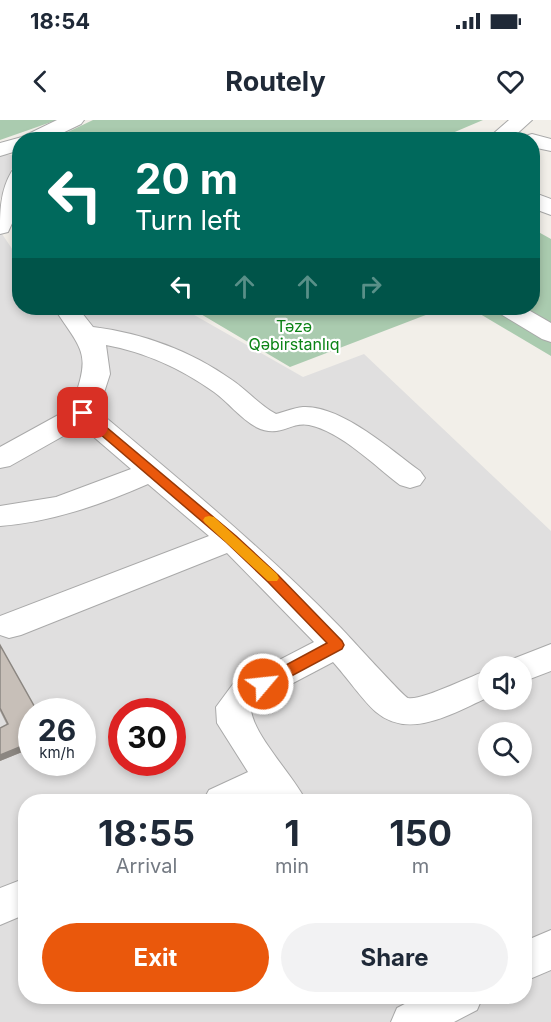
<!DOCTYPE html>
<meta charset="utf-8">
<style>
:root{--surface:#fff;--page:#f2f2f3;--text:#1f2937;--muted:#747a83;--accent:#ea580c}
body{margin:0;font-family:Inter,sans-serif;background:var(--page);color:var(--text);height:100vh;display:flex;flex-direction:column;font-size:22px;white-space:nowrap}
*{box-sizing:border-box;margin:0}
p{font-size:20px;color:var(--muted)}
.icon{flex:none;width:33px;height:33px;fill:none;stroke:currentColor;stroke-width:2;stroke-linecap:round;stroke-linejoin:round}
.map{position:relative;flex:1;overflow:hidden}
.panel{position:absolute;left:18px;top:674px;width:514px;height:210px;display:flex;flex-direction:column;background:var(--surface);border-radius:24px;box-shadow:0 3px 9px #0003}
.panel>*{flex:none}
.guide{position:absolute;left:12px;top:12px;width:528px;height:183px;border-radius:24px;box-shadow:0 3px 9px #0003;background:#00695c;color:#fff;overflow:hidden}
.tools{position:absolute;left:478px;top:536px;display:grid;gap:12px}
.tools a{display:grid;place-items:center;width:54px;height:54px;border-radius:50%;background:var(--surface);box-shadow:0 3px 9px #0003;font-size:30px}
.speed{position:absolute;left:18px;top:578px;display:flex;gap:12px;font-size:30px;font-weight:700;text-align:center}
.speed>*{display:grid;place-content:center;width:78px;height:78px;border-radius:50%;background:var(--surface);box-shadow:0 3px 9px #0003;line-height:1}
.speed small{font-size:15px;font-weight:400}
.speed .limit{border:9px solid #d22;background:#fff;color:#111}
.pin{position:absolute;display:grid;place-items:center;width:51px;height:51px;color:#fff;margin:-26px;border-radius:12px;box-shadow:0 3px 9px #0006}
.me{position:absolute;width:66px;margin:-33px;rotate:62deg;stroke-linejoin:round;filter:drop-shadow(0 0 4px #0008)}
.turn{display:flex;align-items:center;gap:21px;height:126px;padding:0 24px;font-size:27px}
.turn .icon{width:78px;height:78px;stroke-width:2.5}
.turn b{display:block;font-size:42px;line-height:51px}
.lanes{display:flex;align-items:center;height:57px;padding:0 24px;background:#0003;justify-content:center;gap:30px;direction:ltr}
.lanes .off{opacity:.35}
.eta{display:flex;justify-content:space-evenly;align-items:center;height:102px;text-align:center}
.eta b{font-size:36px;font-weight:700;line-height:42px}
.action{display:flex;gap:12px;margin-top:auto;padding:12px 24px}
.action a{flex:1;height:69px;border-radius:36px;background:var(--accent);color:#fff;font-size:24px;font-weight:700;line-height:69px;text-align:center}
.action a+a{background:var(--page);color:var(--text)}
.status{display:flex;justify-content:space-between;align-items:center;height:42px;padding:0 30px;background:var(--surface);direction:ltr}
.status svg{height:16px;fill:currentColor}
header{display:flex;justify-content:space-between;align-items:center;height:78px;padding:0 24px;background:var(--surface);font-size:27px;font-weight:700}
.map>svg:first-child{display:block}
.residential{fill:#e0dfdf;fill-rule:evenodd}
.cemetery{fill:#aacbaf}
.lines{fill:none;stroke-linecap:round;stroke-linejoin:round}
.minor-casing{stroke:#a9a9a9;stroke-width:2}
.minor{fill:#fff;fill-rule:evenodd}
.wall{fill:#aba49e}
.shaded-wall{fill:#8b8681}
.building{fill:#c7bfb8;stroke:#8b8681;stroke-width:1.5}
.route{fill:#ea580c;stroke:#983908;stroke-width:1.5}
.slow{fill:#f59e0b}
.labels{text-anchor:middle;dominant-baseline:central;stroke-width:4.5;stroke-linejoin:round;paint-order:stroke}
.park-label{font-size:16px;fill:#0c8416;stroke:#fff}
</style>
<div class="status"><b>18:54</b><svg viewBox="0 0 49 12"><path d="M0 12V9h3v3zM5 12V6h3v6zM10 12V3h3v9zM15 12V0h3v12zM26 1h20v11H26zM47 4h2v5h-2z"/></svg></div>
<header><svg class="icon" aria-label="back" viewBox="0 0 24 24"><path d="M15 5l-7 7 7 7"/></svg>Routely<svg class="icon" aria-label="heart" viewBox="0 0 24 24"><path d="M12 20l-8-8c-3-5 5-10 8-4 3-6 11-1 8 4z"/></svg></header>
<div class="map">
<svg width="551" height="902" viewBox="0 0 551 902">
<rect width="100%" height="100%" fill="#f2efe9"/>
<path class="residential" d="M0 35H17L0 80Z
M0 111 19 139 20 188H182L303 257 364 234 551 411V902H0ZM489 546H522V579H489ZM32 591H82V642H32ZM122 591H172V642H122ZM489 612H522V645H489ZM26 681H525V876H26Z"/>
<path class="cemetery" d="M0 0H57L0 20Z
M93 0H483L436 20H51Z
M533 109 551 119V236L470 188H532Z
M202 188H444L290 247 194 190Z"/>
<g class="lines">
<g class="minor-casing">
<path id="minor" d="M57 0H84L81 4 48 20H20V30L0 36V23L22 17Z
M509 0H532L510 20H486Z
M532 14 551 19V31L532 27V20H522L525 16Z
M20 50V86L8 112 0 114C0 91 0 71 12 51Z
M532 72 551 79V95L532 88Z
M54 188H78L93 207C142 213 191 231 232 260 247 270 259 285 276 294 284 292 293 288 303 287 341 285 391 330 420 351L425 358 420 365 410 368 400 365C375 346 340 311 309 305 290 301 280 319 256 307 240 298 228 282 214 272 182 249 144 232 106 225L110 254 98 291C180 360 263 428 339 506 348 515 403 576 408 578 422 581 472 555 489 550V577C455 592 410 621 376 592 363 581 346 556 333 542L257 582 251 590C254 616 293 655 306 681H267L265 678 258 681H203L209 670 248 652 217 603 216 587 233 564 314 522 227 433 21 515 9 518 0 515V496L209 416 148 364C100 385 52 402 0 406V386L56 377 131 349 81 306 10 346 0 348V327L71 288C91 233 85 234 54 188Z
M496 188H525L551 203V222L542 219 499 193Z
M551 524V551L522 562V546H507L510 540Z
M26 758V794L0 805V768Z
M551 810V850L525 861V821Z
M420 876H483L477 890 454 902H391L397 888Z"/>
</g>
<use href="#minor" class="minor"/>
</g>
<path class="wall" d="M0 525 32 591V628L0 641V608L7 605 0 591Z"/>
<path class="shaded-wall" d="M32 622V628L0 641V635Z"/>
<path class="building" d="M0 525 37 591H32V622L0 635V608L8 604 0 588Z"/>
<path class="route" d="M83 290 87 291 236 416 278 455 342 521 344 525 342 529 269 568H258L256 564 258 560 327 523 268 462 226 422 79 296 77 293Z"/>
<path class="slow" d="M209 396 214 397 277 454 279 458 277 461H268L205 403 203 400 205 397Z"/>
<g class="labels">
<g class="park-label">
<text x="294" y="206">Təzə<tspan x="294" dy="18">Qəbirstanlıq</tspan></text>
</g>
</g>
</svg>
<div class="tools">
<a><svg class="icon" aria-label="sound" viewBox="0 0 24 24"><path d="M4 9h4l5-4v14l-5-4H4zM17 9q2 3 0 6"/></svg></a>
<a><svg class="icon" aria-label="search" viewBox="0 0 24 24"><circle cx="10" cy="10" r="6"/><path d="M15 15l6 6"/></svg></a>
</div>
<div class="speed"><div>26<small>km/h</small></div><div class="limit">30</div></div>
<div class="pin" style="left:83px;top:293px;background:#d93025"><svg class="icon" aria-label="arrive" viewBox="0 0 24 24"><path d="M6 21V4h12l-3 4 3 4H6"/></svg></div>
<svg class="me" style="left:263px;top:564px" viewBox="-20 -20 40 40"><circle r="17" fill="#ea580c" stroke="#fff" stroke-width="3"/><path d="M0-11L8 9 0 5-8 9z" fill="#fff"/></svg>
<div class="guide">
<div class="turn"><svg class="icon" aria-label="left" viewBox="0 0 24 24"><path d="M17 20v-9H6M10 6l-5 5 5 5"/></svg><div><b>20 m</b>Turn left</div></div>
<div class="lanes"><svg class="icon" aria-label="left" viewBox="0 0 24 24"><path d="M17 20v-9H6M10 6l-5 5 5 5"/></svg><svg class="icon off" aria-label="ahead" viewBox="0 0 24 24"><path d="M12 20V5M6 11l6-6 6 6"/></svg><svg class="icon off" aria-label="ahead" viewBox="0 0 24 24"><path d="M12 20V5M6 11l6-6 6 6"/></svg><svg class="icon off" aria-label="right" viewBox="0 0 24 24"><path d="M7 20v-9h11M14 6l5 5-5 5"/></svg></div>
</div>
<section class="panel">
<div class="eta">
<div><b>18:55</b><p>Arrival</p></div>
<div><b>1</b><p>min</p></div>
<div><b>150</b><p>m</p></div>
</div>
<div class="action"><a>Exit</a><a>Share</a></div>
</section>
</div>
